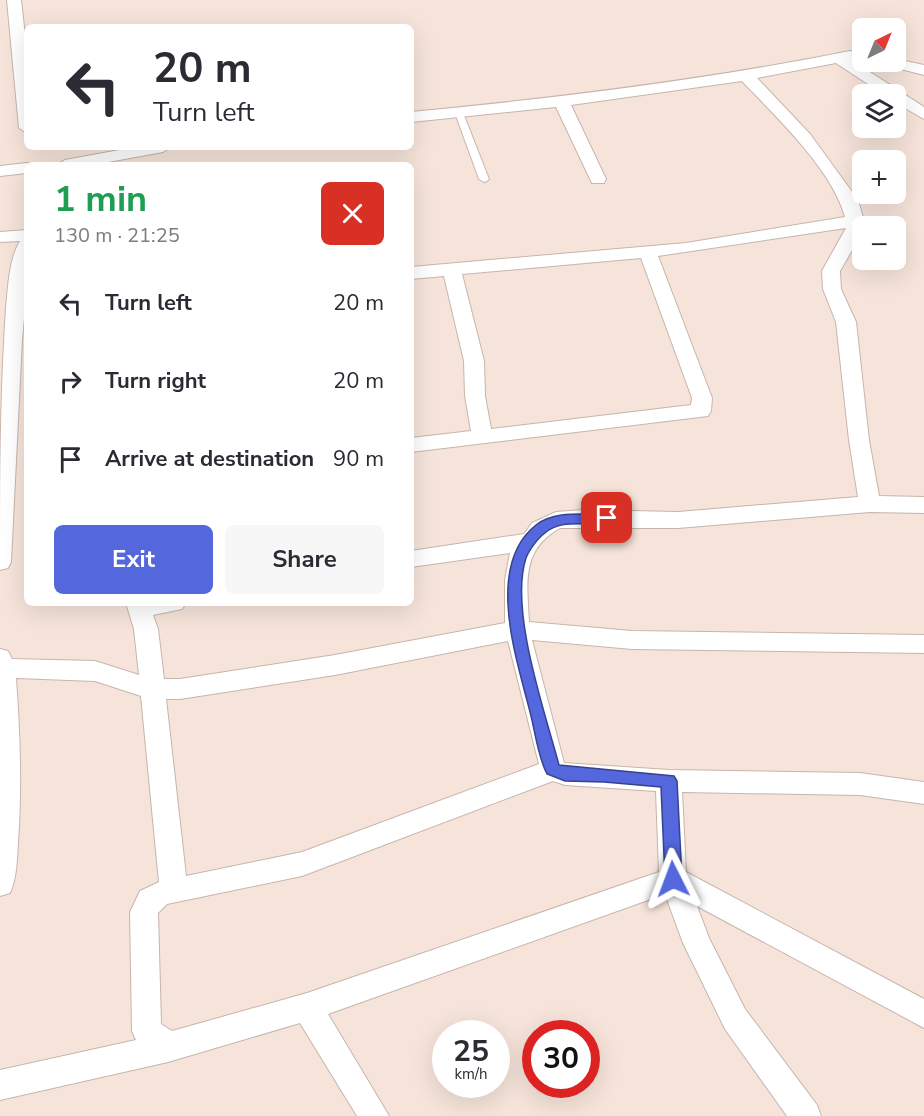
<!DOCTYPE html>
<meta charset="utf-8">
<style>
:root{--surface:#fff;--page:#f7f7f7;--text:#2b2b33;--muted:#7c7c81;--accent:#5467dd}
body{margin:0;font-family:"Nunito Sans",sans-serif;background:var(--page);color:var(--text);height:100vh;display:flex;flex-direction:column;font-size:22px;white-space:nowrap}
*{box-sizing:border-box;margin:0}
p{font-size:20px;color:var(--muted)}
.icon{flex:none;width:33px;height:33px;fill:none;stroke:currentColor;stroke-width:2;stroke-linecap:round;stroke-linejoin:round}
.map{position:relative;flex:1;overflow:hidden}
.drawer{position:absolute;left:24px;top:162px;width:390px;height:444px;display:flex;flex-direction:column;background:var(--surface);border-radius:9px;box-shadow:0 6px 24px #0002}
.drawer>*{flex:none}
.guide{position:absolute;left:24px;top:24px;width:390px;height:126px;border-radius:9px;box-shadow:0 6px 24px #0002;background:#fff;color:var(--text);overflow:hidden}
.needle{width:39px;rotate:43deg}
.tools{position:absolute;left:852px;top:18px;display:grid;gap:12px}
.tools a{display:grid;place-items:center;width:54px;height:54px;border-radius:9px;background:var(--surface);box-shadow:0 6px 24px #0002;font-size:30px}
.speed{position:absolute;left:432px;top:1020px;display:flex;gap:12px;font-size:30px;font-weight:700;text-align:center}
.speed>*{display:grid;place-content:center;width:78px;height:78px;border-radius:50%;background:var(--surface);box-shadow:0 6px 24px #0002;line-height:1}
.speed small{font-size:15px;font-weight:400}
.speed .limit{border:9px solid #d22;background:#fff;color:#111}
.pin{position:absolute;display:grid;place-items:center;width:51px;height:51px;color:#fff;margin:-26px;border-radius:12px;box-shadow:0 3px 9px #0006}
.me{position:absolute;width:66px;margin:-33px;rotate:357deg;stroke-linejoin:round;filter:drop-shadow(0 0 4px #0008)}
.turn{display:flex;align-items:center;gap:21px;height:126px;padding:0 30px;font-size:27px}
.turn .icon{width:78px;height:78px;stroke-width:2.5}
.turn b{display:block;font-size:42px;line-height:51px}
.round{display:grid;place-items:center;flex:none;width:63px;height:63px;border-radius:9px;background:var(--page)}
.overview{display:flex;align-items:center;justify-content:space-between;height:102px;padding:0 30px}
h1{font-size:36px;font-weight:700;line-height:45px;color:#1e9e55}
.button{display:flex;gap:12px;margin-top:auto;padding:12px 30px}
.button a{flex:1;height:69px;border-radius:9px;background:var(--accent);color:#fff;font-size:24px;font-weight:700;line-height:69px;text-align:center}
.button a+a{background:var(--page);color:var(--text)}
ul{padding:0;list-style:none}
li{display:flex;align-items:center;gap:18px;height:78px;padding:0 30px}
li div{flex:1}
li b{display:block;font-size:22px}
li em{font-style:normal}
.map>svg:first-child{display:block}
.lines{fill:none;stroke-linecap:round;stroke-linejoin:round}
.service-casing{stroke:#c6b5ac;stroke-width:2}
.minor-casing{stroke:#c6b5ac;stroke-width:2}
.service{fill:#fff;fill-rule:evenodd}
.minor{fill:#fff;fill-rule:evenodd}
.route{fill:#5467dd;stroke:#374390;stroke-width:1.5}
</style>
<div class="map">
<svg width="924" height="1116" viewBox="0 0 924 1116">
<rect width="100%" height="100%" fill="#f6e4da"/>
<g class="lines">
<g class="service-casing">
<path id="service" d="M459 110 463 113 489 179 487 181 484 182 479 179 455 113Z"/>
</g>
<g class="minor-casing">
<path id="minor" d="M7 0H21L27 54V133L19 128Z
M850 51 862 53V61H853L924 107V119L896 103V94H883L836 63 757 78 810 134 858 200 864 221 862 233 840 271 841 289 856 322 869 440 879 496 924 497V513L870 512 678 528H560C521 550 527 582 529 622L632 631 924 635V653L632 649 532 640 564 763 669 770 860 773 924 782V804L860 795 682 792 686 872 924 999V1028L697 906 709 938 745 1009 817 1105 821 1116H787L725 1029 683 943 665 894 328 1014 389 1116H357L300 1023 168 1062 0 1100V1070L136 1040 132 1031 130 912 140 891 159 882 141 696 95 681 16 678C20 733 22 788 18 842 17 859 17 877 10 893L0 896V649L8 651 12 659 95 661 139 675 134 629 126 603H186L182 609 153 615 158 629 164 679H180L335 655 505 623V580L510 553 411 567V551L524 534 532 523 556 512 583 510 678 512 858 497 849 440 836 322 823 289 822 271 846 228 658 256 712 398 711 411 708 416 411 452V438L471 431 465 396 464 361 444 276 411 279V267L686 243 845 217C832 169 776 117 742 81L571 105 606 179 604 183H592L590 179 556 107 411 122V112C558 98 705 80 850 51ZM641 258 692 398 691 405 491 429 485 396 484 361 462 274ZM508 641 539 764 302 852 186 876 166 699H180L335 675ZM553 781 565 785 656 791 659 872 307 993 172 1031 161 1024 158 913 167 904 302 876Z
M896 59 924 65V75L885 65 882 62H896Z
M136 147H171L163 152 92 165H57L65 160Z
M27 163 33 165H27V173L0 176V166Z
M27 230V285L22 340 11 562 8 568 0 570C0 483 0 395 6 308 8 287 9 259 20 241L0 242V232Z"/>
</g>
<use href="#service" class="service"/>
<use href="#minor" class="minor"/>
</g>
<path class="route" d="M607 514 612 515 614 518 612 522C590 528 563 517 545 533 538 538 529 550 526 558 509 610 545 712 559 765L674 776 677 781 682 879 679 885 673 887 668 885 665 879 661 787 604 782 565 781 547 774C537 755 535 729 529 708 516 657 485 565 536 525 555 510 584 515 607 514Z"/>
</svg>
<div class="tools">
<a><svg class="needle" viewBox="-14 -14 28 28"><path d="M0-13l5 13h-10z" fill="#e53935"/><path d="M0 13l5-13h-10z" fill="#7c7c81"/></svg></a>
<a><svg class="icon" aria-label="layers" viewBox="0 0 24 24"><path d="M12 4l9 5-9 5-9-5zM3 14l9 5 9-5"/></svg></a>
<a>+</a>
<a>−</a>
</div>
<div class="speed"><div>25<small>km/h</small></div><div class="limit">30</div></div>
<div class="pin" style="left:607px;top:518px;background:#d93025"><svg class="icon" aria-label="arrive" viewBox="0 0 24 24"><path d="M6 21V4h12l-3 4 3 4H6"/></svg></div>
<svg class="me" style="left:673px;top:879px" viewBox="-20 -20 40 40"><path d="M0-17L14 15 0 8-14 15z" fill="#5467dd" stroke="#fff" stroke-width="4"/></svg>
<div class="guide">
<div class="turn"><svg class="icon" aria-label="left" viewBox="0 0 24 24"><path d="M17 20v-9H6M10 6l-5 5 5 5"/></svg><div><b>20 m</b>Turn left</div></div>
</div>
<section class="drawer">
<div class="overview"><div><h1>1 min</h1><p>130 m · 21:25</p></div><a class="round" style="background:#d93025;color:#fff"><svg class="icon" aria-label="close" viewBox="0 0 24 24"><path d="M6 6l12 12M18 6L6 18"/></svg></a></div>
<ul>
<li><svg class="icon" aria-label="left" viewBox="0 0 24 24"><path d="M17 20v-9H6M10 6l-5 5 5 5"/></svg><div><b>Turn left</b></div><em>20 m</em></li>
<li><svg class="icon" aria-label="right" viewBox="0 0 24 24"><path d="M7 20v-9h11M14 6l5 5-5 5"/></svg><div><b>Turn right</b></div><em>20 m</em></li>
<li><svg class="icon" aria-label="arrive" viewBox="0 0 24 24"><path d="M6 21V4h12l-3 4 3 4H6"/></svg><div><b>Arrive at destination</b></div><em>90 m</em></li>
</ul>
<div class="button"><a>Exit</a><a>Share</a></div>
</section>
</div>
